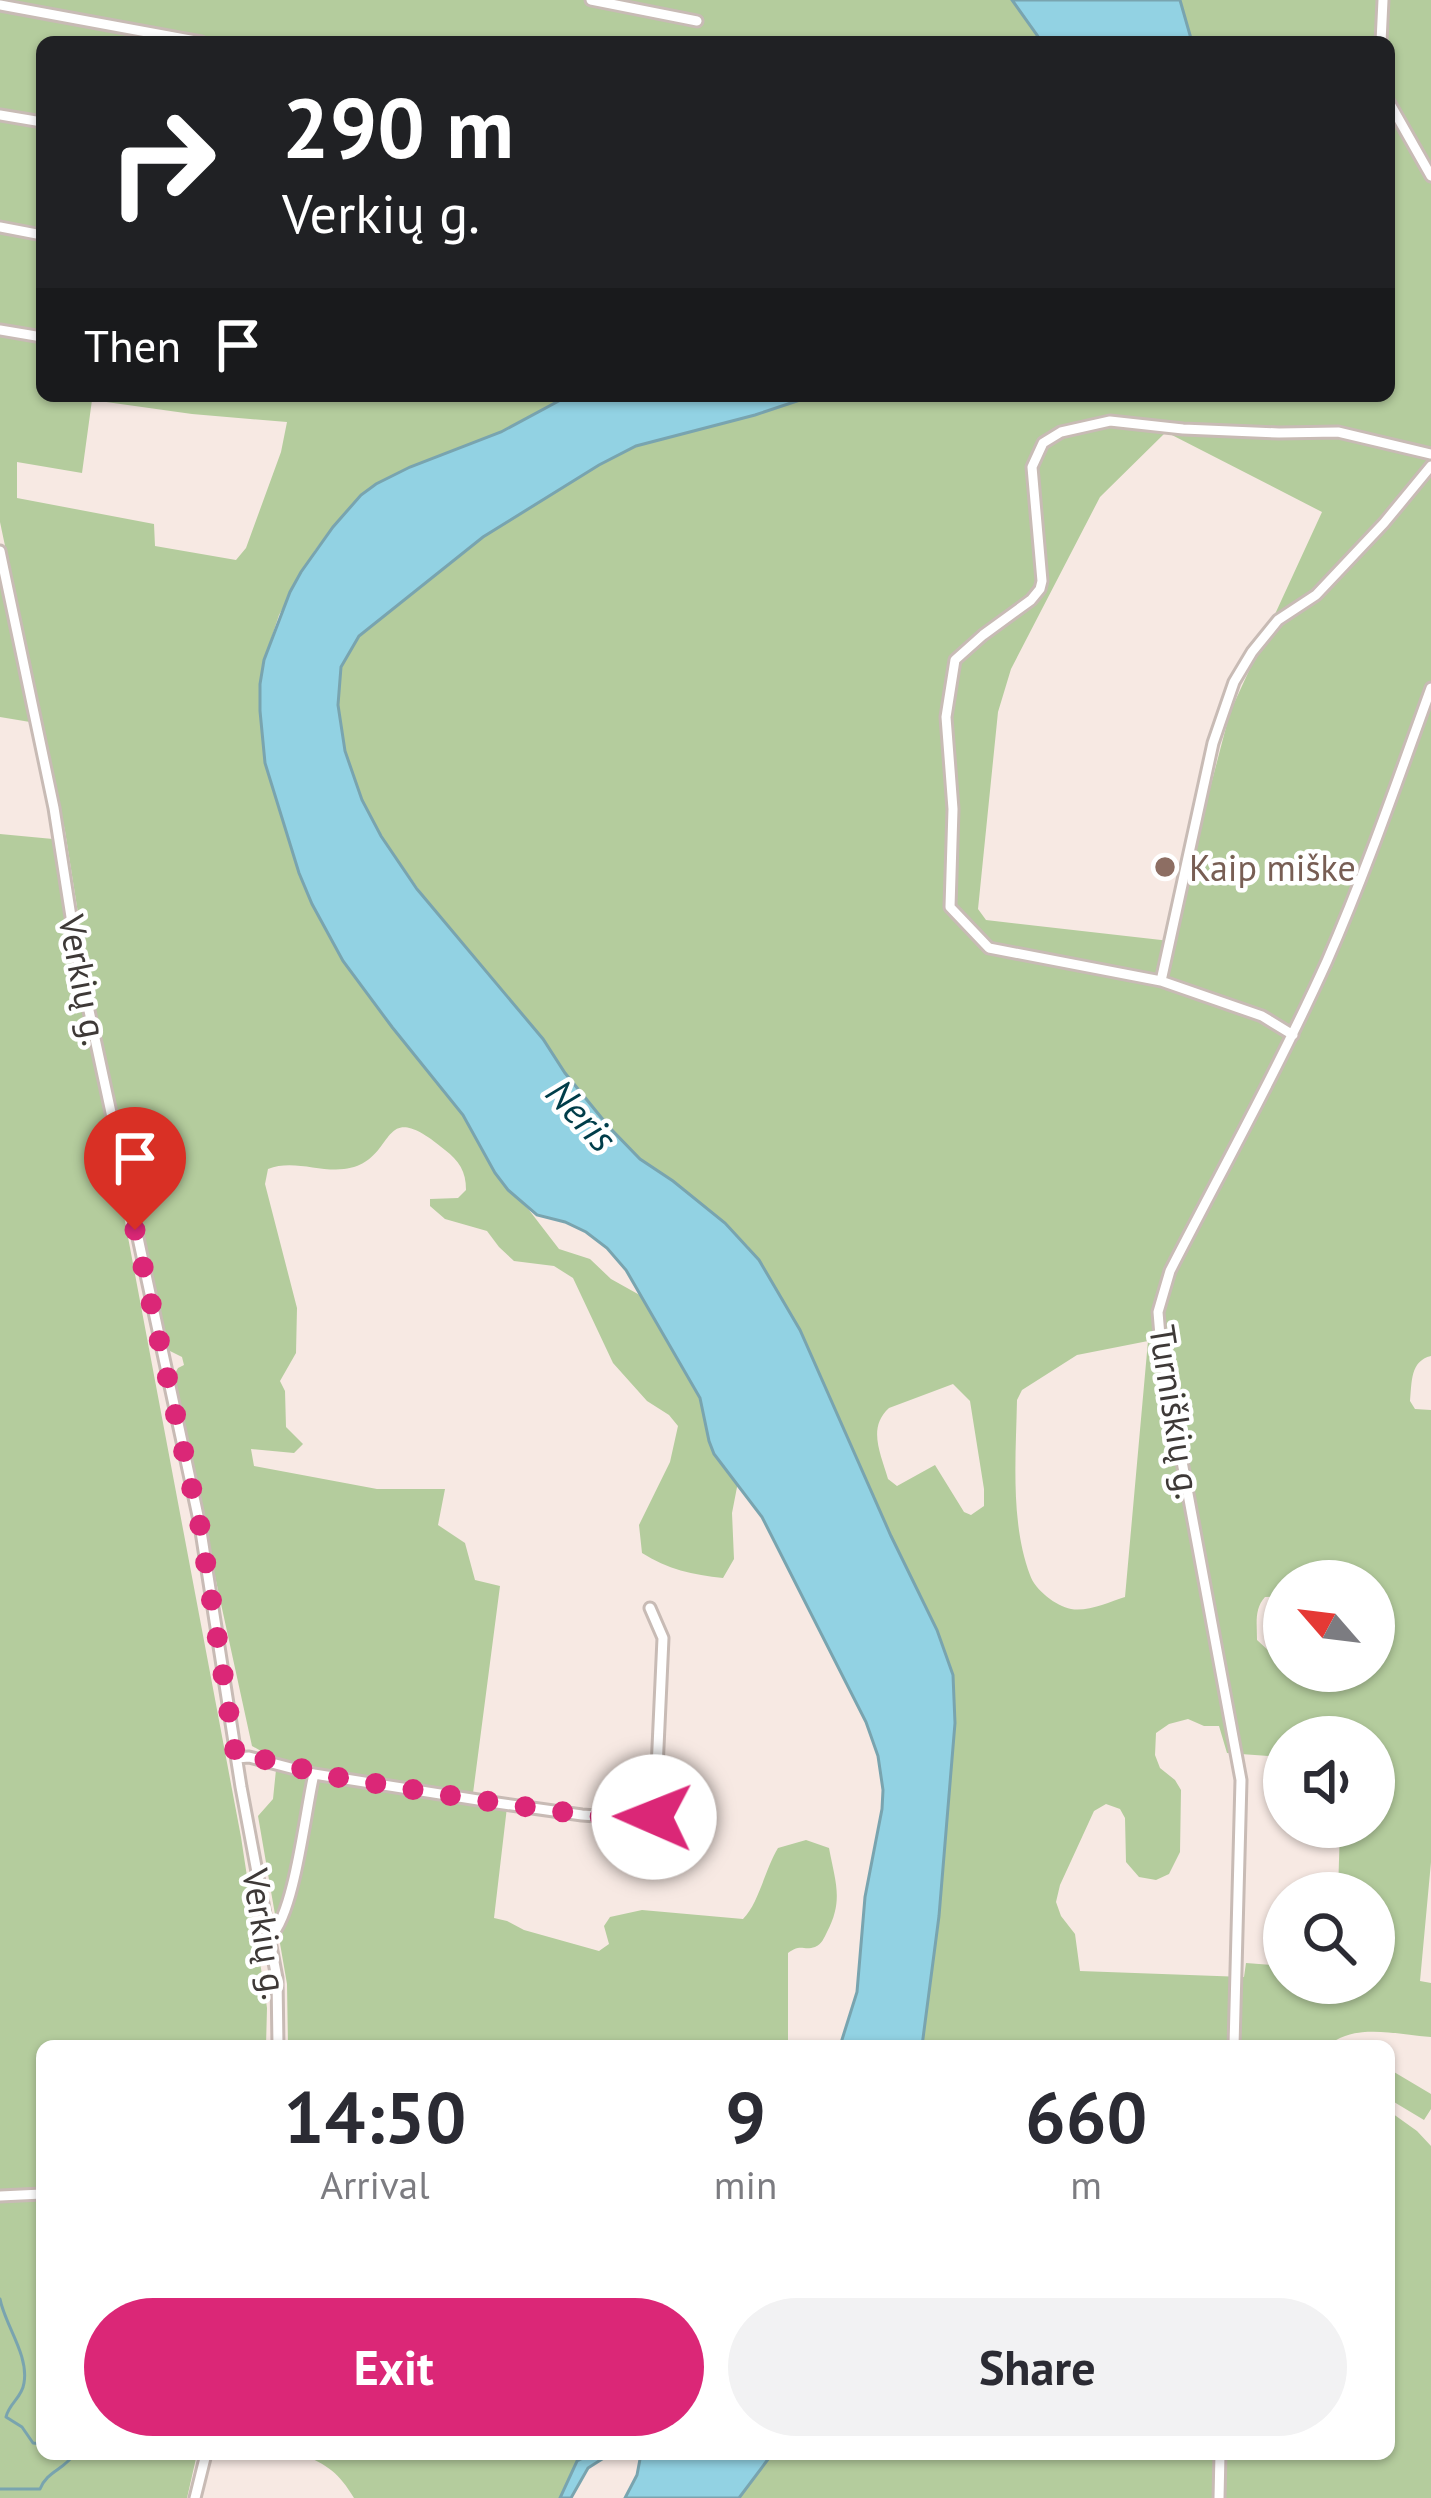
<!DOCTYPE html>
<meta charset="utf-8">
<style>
:root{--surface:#fff;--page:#f2f2f3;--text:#2b2b33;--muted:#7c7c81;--accent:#db2777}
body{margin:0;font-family:"PT Sans",sans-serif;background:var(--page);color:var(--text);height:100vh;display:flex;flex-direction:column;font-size:45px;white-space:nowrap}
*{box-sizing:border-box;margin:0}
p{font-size:39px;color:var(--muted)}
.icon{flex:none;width:66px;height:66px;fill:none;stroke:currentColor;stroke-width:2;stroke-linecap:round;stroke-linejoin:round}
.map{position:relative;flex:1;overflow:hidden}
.details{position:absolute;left:36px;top:2040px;width:1359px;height:420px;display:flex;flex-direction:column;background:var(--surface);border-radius:18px;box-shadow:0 3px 9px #0004}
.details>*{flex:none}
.banner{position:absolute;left:36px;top:36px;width:1359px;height:366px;border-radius:18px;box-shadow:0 3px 9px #0004;background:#202124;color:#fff;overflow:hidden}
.needle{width:78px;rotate:298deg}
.controls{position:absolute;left:1263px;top:1560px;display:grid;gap:24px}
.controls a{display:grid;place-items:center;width:132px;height:132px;border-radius:50%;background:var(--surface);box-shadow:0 3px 9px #0004;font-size:60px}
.pin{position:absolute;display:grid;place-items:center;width:102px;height:102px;color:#fff;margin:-123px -51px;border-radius:50% 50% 50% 0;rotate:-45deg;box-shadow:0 0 12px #0007}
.pin .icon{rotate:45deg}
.me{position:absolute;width:132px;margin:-66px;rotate:271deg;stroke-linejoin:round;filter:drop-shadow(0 0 9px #0008)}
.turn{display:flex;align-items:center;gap:42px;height:252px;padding:0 48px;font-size:54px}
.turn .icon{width:156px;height:156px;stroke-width:2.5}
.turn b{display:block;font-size:84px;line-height:102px}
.then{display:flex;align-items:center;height:114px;padding:0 48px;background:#0003;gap:24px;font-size:45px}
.eta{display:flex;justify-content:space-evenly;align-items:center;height:204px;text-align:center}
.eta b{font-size:72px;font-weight:700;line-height:84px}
.primary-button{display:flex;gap:24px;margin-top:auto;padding:24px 48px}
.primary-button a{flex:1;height:138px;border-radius:72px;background:var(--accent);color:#fff;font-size:48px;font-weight:700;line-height:138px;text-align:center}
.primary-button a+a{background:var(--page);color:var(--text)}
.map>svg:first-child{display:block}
.green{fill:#b4cc9d;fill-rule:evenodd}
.water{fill:#92d2e3;stroke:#79a4af;stroke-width:3}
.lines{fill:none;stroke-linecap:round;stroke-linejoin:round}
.stream{stroke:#79a4af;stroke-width:3}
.minor-casing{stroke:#c8bbb5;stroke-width:15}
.minor{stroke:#fff;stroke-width:9}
.route{stroke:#db2777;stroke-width:21;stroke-dasharray:0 37.8}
.education-dot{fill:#8d6e63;stroke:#fff;stroke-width:4.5}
.labels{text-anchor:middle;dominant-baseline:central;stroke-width:9;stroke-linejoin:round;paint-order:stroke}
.education-label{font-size:36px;fill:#785e54;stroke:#fff;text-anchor:start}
.street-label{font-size:36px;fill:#3e3937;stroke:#fff}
.water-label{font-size:39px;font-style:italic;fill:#003d49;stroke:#fff}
</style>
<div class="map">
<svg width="1431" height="2498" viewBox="0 0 1431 2498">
<rect width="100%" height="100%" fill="#f7e9e3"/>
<path class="green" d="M0 0H1012L1042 42H42V396H568L501 432 410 467 376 484 361 495 333 527 315 550 279 615 264 660 260 684V711L265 763 299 873 327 933 463 1115 501 1182 529 1210 559 1249 590 1259 611 1279 645 1298 700 1398 706 1426 723 1466 738 1482 732 1513 734 1559 723 1578C693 1575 667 1569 642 1553L639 1525 670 1462 678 1426 669 1415 647 1401 613 1363 573 1278 554 1266 514 1261 499 1247 487 1231 445 1219 430 1206V1199L458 1198 466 1190C466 1171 459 1161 445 1150 375 1092 400 1163 344 1169 319 1172 292 1159 268 1169L265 1184 297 1308 296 1353 280 1381 285 1391 286 1427 303 1444 294 1453 251 1449 254 1466 377 1489H445L438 1525 465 1543 475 1580 500 1586 472 1801 507 1807 494 1918 507 1921 524 1930 599 1951 609 1944 604 1926 610 1917 642 1910 743 1919C759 1903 765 1869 778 1848L806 1840 829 1848C835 1881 844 1900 827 1932 824 1938 822 1944 815 1947 803 1951 801 1943 788 1953V2046H288L287 1984 258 1816 273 1799 277 1760 252 1746 172 1379 178 1368 184 1365 182 1357 170 1351 163 1342 89 983 65 831 0 522ZM92 400 192 414 287 422 281 452 246 548 236 560 155 546 154 524 17 498V462L82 473Z
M1180 0H1431V1356C1410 1361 1412 1382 1410 1401L1415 1409 1431 1410V1862L1420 1981 1431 1983V2037C1398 2035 1355 2022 1328 2046H1263L1248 2040 1247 2046H922L939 1916 955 1723 953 1675 937 1630 891 1536 800 1330 748 1246 673 1181 640 1159 609 1127 565 1073 543 1039 435 912 381 836 362 800 345 751 339 722 338 690 341 667 351 645 367 627 400 604 483 537 599 465 636 446 755 415 812 396H1389V42H1192ZM1166 432 1322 512 1230 712 1170 941 986 920 978 909 998 712 1011 669 1100 497ZM1148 1341 1125 1597C1109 1602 1088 1612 1071 1609 1056 1606 1035 1590 1030 1575 1010 1522 1016 1455 1017 1400L1022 1390 1077 1355ZM953 1384 970 1401 984 1489V1506L971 1515 964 1512 935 1465 897 1486 888 1479C881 1454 867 1428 889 1408ZM1284 1581H1374V1671H1284V1655L1270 1652 1257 1640C1257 1624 1254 1609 1265 1597L1284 1596ZM1188 1719 1204 1726H1219L1227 1753 1284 1757V1737H1374V1827H1340L1338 1893H1374V1983H1284V1966L1246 1963 1244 1977 1080 1971 1075 1934 1061 1916 1056 1902 1060 1885 1094 1811 1106 1804 1120 1809 1125 1818 1126 1862 1139 1877 1156 1880 1169 1874 1180 1852 1181 1790 1175 1780 1160 1768 1155 1755 1156 1733 1169 1724Z
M0 578 30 722 0 717Z
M0 834 53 839 241 1837 267 2008 266 2046H42V2454H197L187 2498H0Z
M1394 2072 1431 2094V2109L1424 2120 1389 2099V2079Z
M1389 2111 1417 2131 1431 2146V2498H739L772 2454H963L977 2457 992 2454H1389Z
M301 2454H591L577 2461 560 2498H354C339 2473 328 2465 301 2454Z"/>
<path class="water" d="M1012 0H1180L1192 42H1042Z
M568 396H812L755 415 636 446 599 465 483 537 359 636 341 667 338 705 345 751 362 800 381 836 417 889 543 1039 565 1073 609 1127 640 1159 673 1181 725 1223 759 1260 800 1330 891 1536 937 1630 953 1675 955 1723 939 1916 922 2046H840L857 1992 865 1897 882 1809 883 1790 878 1756 866 1722 762 1517 714 1454 709 1441 700 1398 626 1270 607 1248 586 1232 565 1222 537 1215 508 1190 495 1173 463 1115 392 1027 343 961 312 904 299 873 265 763 260 711V684L264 660 290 592 301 572 333 527 361 495 376 484 410 467 501 432Z
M591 2454H610L588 2468 571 2498H560L577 2461Z
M641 2454H772L739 2498H625L637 2475Z"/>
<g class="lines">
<path class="stream" d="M0 2299C5 2325 29 2355 24 2383 22 2398 9 2403 6 2417L22 2427 33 2443 42 2444
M0 2489H40C47 2471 64 2470 74 2454"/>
<g class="minor-casing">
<path id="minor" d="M591 0 697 21
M0 5 201 42
M1381 42 1383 0
M1389 102 1431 176
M0 115 42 122
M0 227 42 235
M0 330 42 337
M0 551 54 808 77 955 200 1525 241 1787 277 1978 278 2046
M1161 981 1213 743 1234 682 1252 652 1278 620 1316 595 1384 523 1431 466
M1293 1035 1262 1016 1161 981 989 948 950 907 953 809 946 717 955 660 983 635 1031 600 1040 589 1042 581 1032 467 1043 443 1061 432 1110 421 1183 429 1279 433 1338 432 1431 454
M237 1758 249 1757 314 1774 497 1803 582 1815 651 1820 655 1813 663 1638 650 1608
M271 1936C295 1911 305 1812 314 1774
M1234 2046 1241 1780 1161 1348 1158 1312 1170 1271C1223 1168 1279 1067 1327 961 1366 872 1398 779 1431 688
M0 2196 42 2194
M195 2498 206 2454
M1219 2498 1220 2454"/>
</g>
<use href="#minor" class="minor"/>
</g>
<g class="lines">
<path class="route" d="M135 1230 200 1526 236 1758C269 1755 304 1772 336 1777 433 1793 531 1809 629 1820H649L654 1817"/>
</g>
<circle class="education-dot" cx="1165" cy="867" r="12"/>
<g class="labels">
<g class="education-label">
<text x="1189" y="867">Kaip miške</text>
</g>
<g class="street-label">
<text transform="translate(84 980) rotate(79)">Verkių g.</text>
<text transform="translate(1176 1412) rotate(81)">Turniškių g.</text>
<text transform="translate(266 1934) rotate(81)">Verkių g.</text>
</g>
<g class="water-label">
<text transform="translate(582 1115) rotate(47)">Neris</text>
</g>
</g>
</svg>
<div class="controls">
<a><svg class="needle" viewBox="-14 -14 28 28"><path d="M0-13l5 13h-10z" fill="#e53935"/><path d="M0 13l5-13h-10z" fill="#7c7c81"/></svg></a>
<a><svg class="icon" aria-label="sound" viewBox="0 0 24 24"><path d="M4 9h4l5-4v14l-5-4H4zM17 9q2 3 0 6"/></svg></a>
<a><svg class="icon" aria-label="search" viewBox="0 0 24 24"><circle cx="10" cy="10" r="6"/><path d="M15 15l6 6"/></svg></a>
</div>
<div class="pin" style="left:135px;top:1230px;background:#d93025"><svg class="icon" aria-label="arrive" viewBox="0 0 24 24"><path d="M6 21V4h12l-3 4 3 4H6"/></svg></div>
<svg class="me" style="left:654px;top:1817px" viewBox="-20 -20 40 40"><circle r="19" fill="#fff"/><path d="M0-13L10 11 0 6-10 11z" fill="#db2777"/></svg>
<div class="banner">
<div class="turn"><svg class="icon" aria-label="right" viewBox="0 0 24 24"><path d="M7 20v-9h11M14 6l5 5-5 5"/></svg><div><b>290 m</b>Verkių g.</div></div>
<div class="then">Then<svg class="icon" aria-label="arrive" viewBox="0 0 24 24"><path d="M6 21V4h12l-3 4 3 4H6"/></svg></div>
</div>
<section class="details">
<div class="eta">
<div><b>14:50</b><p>Arrival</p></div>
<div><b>9</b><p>min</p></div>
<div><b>660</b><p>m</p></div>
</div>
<div class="primary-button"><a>Exit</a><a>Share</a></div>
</section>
</div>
